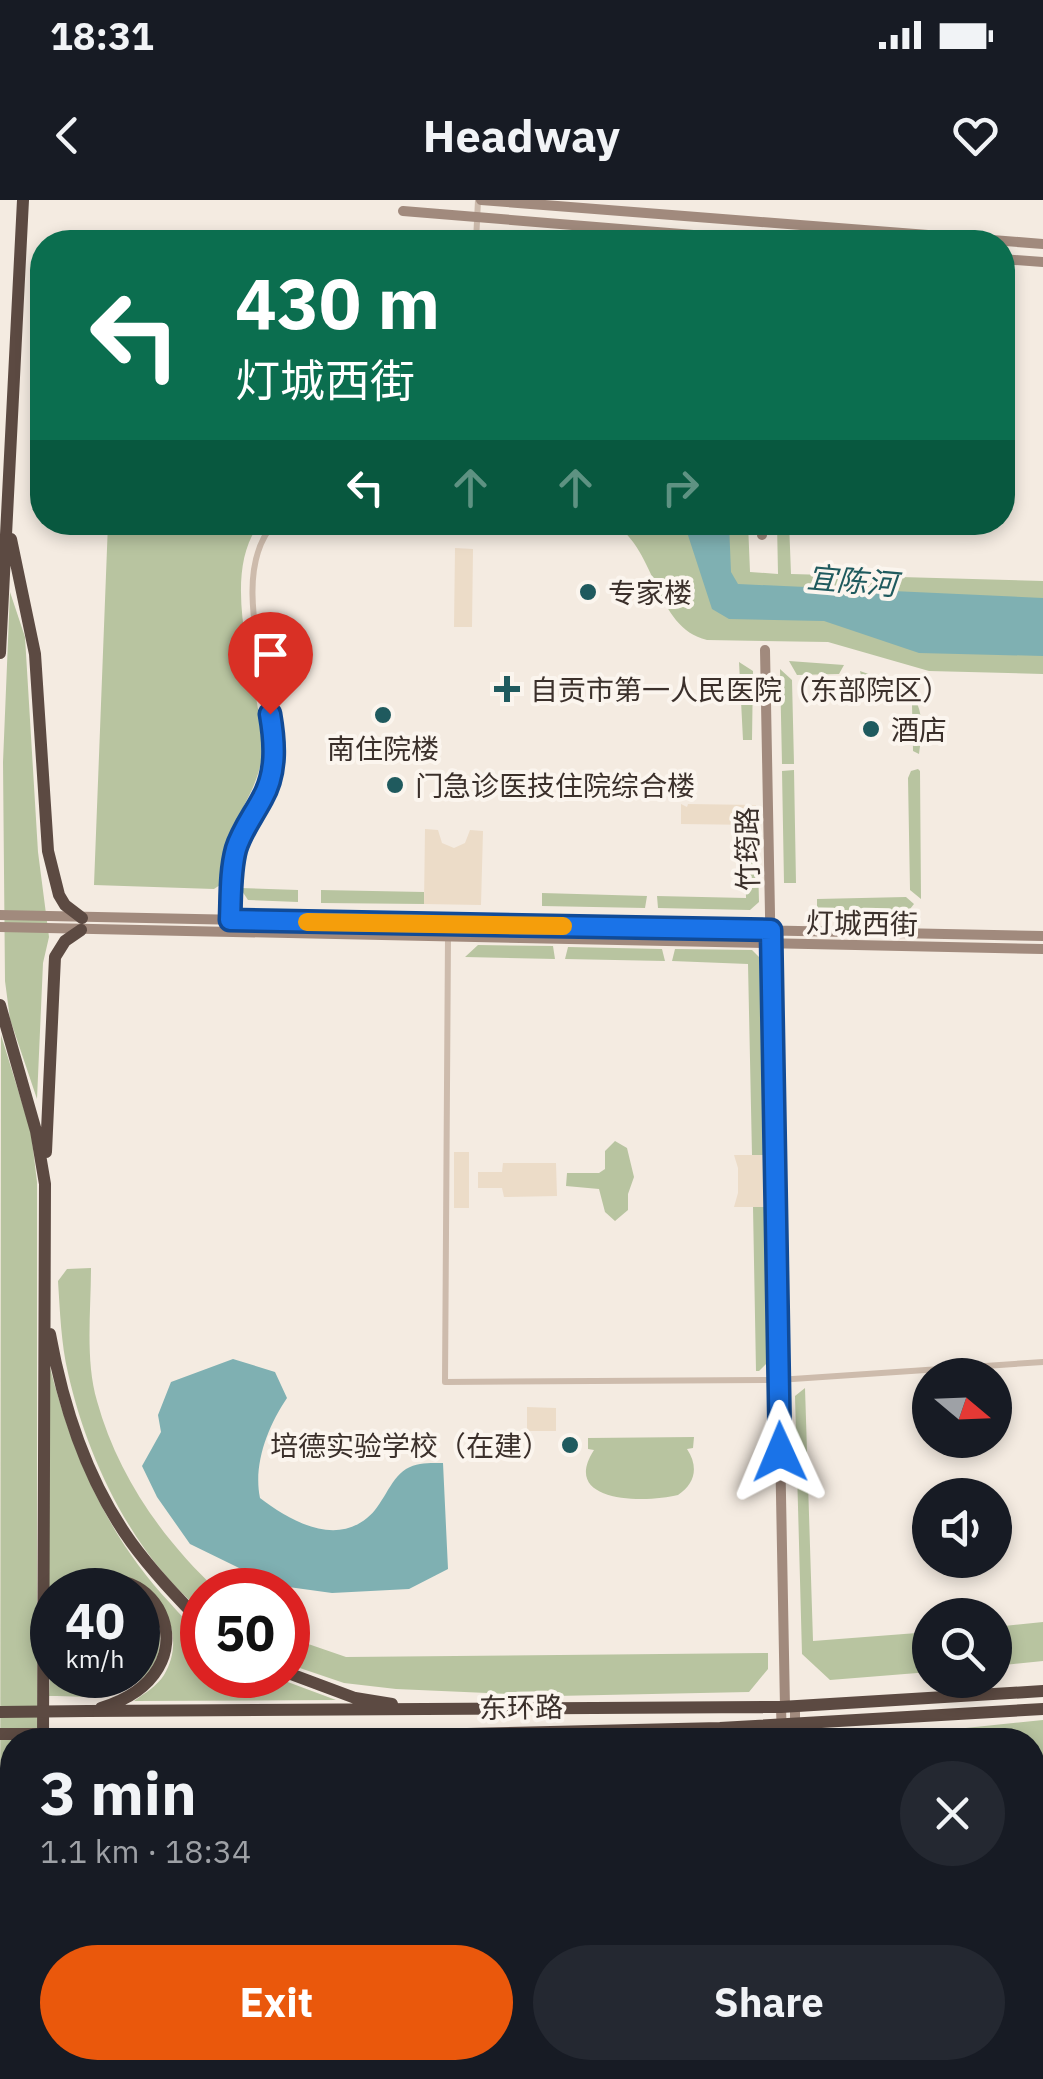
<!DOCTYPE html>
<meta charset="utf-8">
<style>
:root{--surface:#171b24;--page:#242831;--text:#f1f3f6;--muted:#9ea1a6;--accent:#ea580c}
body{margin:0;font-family:"IBM Plex Sans","Noto Sans SC",sans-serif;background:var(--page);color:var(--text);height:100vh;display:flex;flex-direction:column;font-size:38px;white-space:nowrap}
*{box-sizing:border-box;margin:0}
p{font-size:32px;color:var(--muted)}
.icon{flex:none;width:55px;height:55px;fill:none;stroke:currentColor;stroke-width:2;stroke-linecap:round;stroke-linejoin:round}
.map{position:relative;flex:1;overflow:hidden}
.drawer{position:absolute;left:0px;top:1528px;width:1045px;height:352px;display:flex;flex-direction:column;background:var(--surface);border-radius:40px 40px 0 0;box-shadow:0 5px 15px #0003}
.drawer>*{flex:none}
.guide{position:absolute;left:30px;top:30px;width:985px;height:305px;border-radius:40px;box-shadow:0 5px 15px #0003;background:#0b6e4f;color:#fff;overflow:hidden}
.needle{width:65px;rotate:109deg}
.buttons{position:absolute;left:912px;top:1158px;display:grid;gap:20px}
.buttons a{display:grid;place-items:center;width:100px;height:100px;border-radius:50%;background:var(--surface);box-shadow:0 5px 15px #0003;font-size:50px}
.speed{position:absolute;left:30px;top:1368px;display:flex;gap:20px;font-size:50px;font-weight:700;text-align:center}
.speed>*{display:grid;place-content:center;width:130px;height:130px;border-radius:50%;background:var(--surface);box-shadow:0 5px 15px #0003;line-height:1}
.speed small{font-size:25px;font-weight:400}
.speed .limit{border:15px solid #d22;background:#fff;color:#111}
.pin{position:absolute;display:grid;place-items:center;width:85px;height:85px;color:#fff;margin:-102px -42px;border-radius:50% 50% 50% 0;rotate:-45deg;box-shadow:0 0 10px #0007}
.pin .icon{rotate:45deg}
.me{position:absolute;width:110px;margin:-55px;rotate:359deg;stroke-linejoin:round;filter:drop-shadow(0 0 8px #0008)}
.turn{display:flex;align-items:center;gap:35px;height:210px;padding:0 40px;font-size:45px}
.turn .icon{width:130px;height:130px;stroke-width:2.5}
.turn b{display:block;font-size:70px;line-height:85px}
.lanes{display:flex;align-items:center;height:95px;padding:0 40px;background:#0003;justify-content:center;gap:50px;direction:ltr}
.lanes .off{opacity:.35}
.round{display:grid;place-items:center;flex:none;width:105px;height:105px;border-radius:52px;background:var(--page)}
.summary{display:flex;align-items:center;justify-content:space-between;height:170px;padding:0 40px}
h1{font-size:60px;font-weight:700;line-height:75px}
.primary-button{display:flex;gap:20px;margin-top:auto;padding:20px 40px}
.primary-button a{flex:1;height:115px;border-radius:60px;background:var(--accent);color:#fff;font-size:40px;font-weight:700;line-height:115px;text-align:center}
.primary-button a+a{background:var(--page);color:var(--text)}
.status{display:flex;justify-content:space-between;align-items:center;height:70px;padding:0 50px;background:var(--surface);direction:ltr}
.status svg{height:28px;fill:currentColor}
header{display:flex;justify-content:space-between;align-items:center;height:130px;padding:0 40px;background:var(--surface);font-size:45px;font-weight:700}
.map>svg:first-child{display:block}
.green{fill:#b8c4a0}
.plaza{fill:#ecdcc8}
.water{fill:#7fb0b2}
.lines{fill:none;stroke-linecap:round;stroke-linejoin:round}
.street{stroke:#cdbbac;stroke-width:6}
.secondary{stroke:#a18a7d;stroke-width:10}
.highway{stroke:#5c4a42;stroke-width:12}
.highway-bridge{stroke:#5c4a42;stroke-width:12}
.route-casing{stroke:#114b97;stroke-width:25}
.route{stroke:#1a73e8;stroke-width:18}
.slow{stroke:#f59e0b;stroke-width:18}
.poi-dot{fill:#1f5a5e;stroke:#fbf5ee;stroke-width:4}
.labels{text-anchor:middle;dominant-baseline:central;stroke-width:8;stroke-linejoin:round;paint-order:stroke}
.poi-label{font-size:28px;fill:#3b302b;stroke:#fbf5ee;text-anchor:start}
.street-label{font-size:28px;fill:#3b302b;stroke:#fbf5ee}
.water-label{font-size:30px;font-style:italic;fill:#1f5a5e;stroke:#fbf5ee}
</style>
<div class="status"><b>18:31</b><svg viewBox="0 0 49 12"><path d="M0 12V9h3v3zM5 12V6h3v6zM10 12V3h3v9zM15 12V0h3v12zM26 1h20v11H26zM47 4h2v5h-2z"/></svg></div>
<header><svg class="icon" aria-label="back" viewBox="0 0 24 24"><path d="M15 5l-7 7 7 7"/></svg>Headway<svg class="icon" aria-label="heart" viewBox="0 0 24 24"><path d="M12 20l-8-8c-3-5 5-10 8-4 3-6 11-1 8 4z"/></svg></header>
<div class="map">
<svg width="1043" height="1879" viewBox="0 0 1043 1879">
<rect width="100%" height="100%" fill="#f4ebe1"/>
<path class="green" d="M789 322 791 374 1043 381V474L929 471 828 442 707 440C654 427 658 351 613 323H748L750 372 778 374 777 323Z
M108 323H260C218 377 258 478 262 540 265 580 241 604 228 640 223 654 221 670 220 685L214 689 94 685Z
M10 392 25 437 38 652 49 737 43 763 37 899 10 819 5 781 3 562Z
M789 461 844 465 839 474 797 475Z
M739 462 753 471 752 540H743Z
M780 469 792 480 794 564H782Z
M860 471C912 489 928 493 919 554L913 551 912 505 897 493 862 480Z
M918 569 920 571 921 699 910 690 908 578 911 571Z
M794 570 796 683H784L782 571Z
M745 625H757L759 702 750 710 658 708 657 696 746 698Z
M240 688 298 690V702L248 700Z
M321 690 424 692V704L321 703Z
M542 693 647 696 645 708 542 706Z
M906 697 914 704 902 719 817 717V699Z
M478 745 553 746 555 759 465 757Z
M568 747 662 749 665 761 565 759Z
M675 749 752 750 760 758 764 955H752L748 764 672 761Z
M1 835 31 932 37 982V1540H12V1868H37V1879H0Z
M615 941 627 948 634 977 628 994V1010L615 1021 605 1012 599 989 566 986 567 973H599L605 969V951Z
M753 1007H765L768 1162 759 1171H756Z
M91 1068C91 1111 85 1160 97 1201 117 1274 162 1339 217 1390H202V1411C133 1355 87 1258 68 1173 61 1143 60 1111 58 1081L67 1069Z
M49 1164C72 1253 106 1335 170 1403 180 1414 190 1426 202 1435V1475H269L336 1500 134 1501C145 1493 157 1486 164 1475 188 1436 162 1386 120 1376 94 1369 77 1390 52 1390V1408L48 1414Z
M805 1188 813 1441 930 1432V1472L830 1480 802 1454 795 1196Z
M694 1237 693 1248 687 1249C699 1267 695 1284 678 1295 647 1303 559 1304 594 1250L588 1249V1238Z
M138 1396C175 1425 164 1477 118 1492 96 1499 72 1496 49 1496L52 1443V1475H138Z
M1043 1422V1461L995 1466V1427Z
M288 1437 346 1457 768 1453V1469L749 1492 555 1496 396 1489 344 1483 288 1464Z
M1043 1520V1649L1033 1643 1032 1540H851Z
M71 1868H208L200 1879H68Z
M322 1868H439L436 1879H330Z"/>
<path class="plaza" d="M455 348 473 349 472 427H454Z
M681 604 687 607 688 604 756 605 757 625 681 624Z
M425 629 438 630 442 643 454 648 465 643 470 630 483 631 481 705 424 704Z
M454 952H469V1008H454Z
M734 955H764L765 1007H734L738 993V968Z
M503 963H556L557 996 504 997 502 988H478V972H502Z
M527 1207 556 1208V1231H527Z"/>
<path class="water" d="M684 323H729L731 372 738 384 1043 398V456L919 453 824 421 729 419 712 409Z
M233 1159 275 1172 287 1198C268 1226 253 1264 260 1298 289 1320 333 1346 367 1318 383 1306 389 1280 406 1269 418 1262 430 1263 443 1263L448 1369 409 1389 332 1393 274 1385 190 1344 157 1297 142 1266 161 1232 158 1215 171 1182Z"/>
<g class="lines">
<path class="street" d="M476 42 478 0
M526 322 566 325
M230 719C231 696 230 672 236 651 248 604 277 595 274 537 270 476 227 374 275 322
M448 737 445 1182 778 1180 1043 1162"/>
<path class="secondary" d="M481 0 1043 44
M403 11 778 42
M1002 59 1043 62
M762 322V335
M765 450 785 1507
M0 715 1043 736
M0 727 1043 749
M795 1506V1540
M781 1507 782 1540
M792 1868V1879
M805 1868 806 1879"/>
<path class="highway" d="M11 339 35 454 48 651 59 695 65 705 82 718
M0 453 23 0
M0 805 36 931 45 984 43 1540
M46 952 55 757 65 741 81 730
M50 1134C63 1206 88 1282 131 1342 152 1371 177 1397 202 1423
M78 1390C156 1345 219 1472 101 1508
M288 1473 355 1498 392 1504
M88 1511 781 1507 1043 1491
M89 1534 424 1535 720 1528 1043 1509
M42 1879V1868
M56 1879 59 1868"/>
<path class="highway-bridge" d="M0 1512 88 1511
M0 1534H89"/>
</g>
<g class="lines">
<g class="route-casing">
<path id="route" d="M270 514C275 543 277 573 262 599 253 616 242 630 236 649 230 671 231 697 230 720L771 730 780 1252"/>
</g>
<use href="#route" class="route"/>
<path class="slow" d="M307 722 563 726"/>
</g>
<g class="poi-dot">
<circle cx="588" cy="392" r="10"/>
<path d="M502 474h10v10h10v10h-10v10h-10v-10h-10v-10h10z"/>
<circle cx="383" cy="515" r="10"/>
<circle cx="871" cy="529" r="10"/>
<circle cx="395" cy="585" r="10"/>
<circle cx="570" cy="1245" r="10"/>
</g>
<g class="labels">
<g class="poi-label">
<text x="608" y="392">专家楼</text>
<text x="530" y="489">自贡市第一人民医院（东部院区）</text>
<text x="891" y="529">酒店</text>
<text x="383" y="548" text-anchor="middle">南住院楼</text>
<text x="415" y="585">门急诊医技住院综合楼</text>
<text x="550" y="1245" text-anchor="end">培德实验学校（在建）</text>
</g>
<g class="street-label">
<text transform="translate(747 649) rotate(-91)">竹筠路</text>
<text transform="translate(862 723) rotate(1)">灯城西街</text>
<text transform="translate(521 1507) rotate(-1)">东环路</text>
</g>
<g class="water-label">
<text transform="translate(852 380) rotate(5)">宜陈河</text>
</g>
</g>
</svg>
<div class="buttons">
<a><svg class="needle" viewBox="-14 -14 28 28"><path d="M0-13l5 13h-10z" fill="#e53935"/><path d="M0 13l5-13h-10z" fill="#9ea1a6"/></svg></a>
<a><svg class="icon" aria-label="sound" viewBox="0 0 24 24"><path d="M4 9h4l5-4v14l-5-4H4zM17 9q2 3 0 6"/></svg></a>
<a><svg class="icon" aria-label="search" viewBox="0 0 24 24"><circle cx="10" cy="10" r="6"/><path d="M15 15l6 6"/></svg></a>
</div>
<div class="speed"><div>40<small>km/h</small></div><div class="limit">50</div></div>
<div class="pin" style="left:270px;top:514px;background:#d93025"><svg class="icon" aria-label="arrive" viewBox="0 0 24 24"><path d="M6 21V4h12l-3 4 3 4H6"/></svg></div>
<svg class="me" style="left:780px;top:1252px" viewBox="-20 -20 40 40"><path d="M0-17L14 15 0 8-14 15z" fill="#1a73e8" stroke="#fff" stroke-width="4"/></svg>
<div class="guide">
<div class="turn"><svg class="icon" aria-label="left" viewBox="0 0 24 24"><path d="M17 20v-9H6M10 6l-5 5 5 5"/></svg><div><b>430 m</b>灯城西街</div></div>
<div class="lanes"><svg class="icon" aria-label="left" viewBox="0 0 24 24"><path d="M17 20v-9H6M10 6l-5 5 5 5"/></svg><svg class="icon off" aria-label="ahead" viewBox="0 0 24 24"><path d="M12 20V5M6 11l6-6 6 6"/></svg><svg class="icon off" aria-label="ahead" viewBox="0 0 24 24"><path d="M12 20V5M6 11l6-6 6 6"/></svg><svg class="icon off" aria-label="right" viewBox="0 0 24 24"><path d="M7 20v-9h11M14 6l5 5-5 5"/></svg></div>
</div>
<section class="drawer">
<div class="summary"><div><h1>3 min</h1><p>1.1 km · 18:34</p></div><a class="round"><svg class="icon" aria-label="close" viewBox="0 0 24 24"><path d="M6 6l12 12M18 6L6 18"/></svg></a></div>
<div class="primary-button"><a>Exit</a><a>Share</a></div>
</section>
</div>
